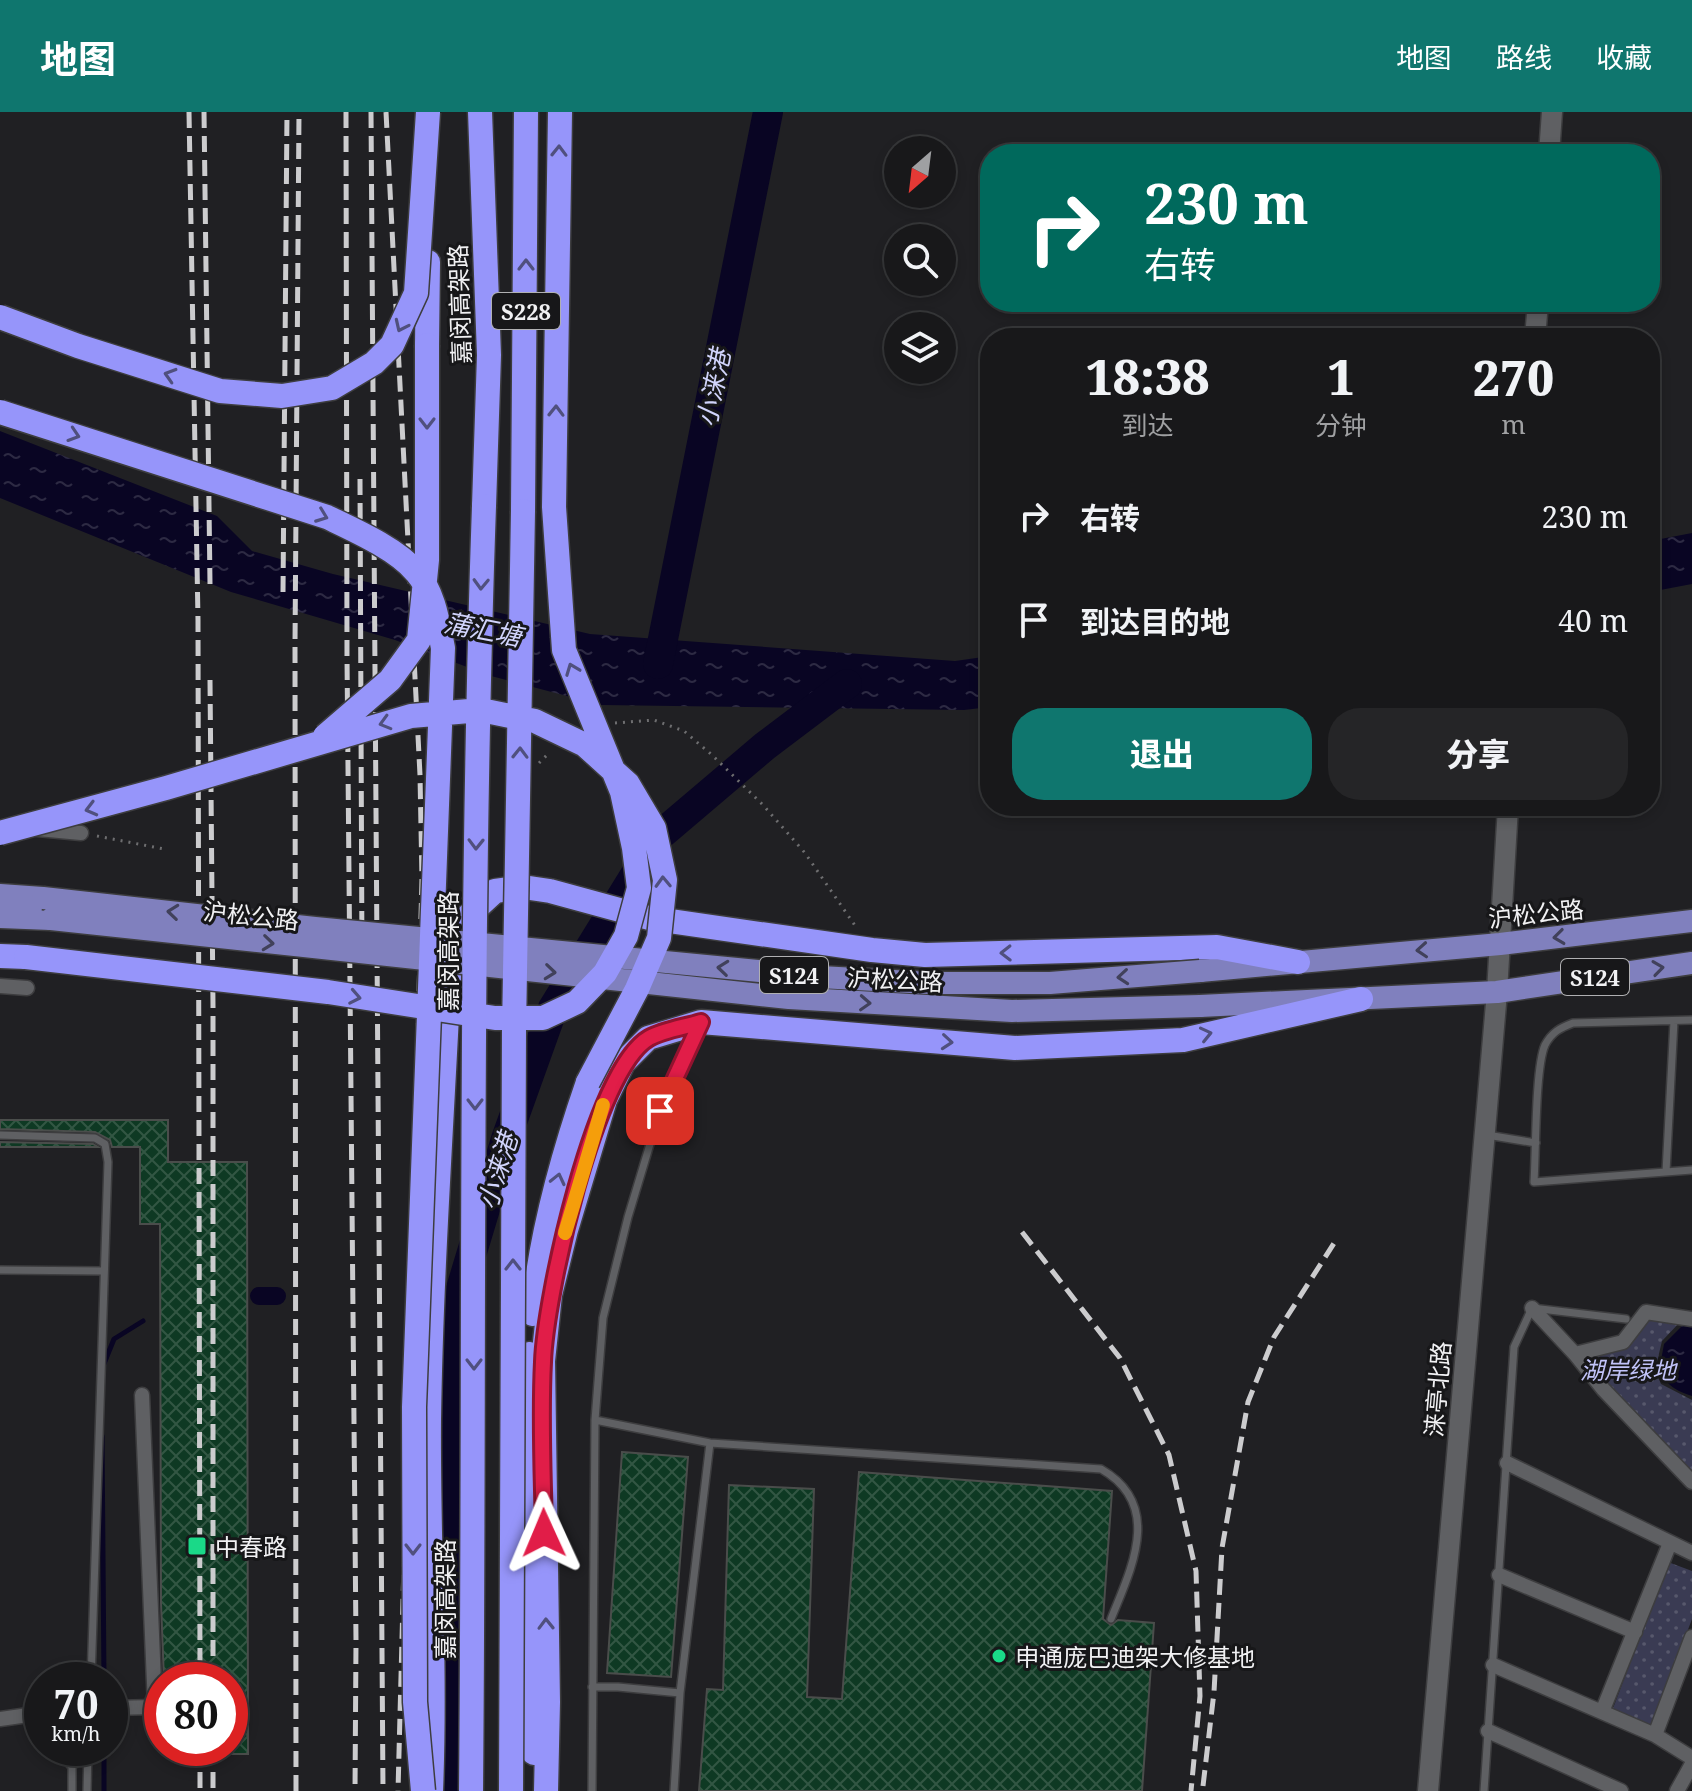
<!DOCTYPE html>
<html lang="zh">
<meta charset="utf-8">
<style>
:root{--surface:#18181a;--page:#252527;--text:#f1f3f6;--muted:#9fa0a2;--line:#363739;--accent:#0f766e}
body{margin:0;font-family:"Noto Serif","Noto Sans SC",serif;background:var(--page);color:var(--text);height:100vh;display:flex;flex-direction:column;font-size:30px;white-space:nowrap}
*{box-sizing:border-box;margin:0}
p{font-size:26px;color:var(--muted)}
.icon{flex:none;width:44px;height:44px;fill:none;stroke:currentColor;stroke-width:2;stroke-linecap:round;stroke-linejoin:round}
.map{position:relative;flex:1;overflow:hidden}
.side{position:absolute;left:980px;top:216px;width:680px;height:488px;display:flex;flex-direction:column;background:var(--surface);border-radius:32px;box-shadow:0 4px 12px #0003,0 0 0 2px var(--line)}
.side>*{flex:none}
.hud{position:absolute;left:980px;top:32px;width:680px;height:168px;border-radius:32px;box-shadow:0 4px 12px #0003,0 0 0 2px var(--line);background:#00695c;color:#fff;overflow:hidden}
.needle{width:52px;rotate:208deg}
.buttons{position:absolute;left:884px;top:24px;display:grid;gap:16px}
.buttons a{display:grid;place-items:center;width:72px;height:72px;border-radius:50%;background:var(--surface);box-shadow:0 4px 12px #0003,0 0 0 2px var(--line);font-size:40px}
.speed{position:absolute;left:24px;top:1550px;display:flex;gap:16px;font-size:40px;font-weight:700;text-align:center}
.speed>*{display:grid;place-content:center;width:104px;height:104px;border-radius:50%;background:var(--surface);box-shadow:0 4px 12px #0003,0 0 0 2px var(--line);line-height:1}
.speed small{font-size:20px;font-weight:400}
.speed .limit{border:12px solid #d22;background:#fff;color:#111}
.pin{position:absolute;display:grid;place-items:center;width:68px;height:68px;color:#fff;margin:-34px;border-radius:16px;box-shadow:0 4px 12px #0006}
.me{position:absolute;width:88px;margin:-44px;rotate:359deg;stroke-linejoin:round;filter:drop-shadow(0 0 6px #0008)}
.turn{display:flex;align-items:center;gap:28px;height:168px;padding:0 32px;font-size:36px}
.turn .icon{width:104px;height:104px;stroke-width:2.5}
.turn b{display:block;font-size:56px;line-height:68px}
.eta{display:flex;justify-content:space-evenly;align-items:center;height:136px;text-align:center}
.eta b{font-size:48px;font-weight:800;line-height:56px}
.action{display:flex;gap:16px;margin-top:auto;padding:16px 32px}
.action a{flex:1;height:92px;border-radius:32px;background:var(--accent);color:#fff;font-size:32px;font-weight:800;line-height:92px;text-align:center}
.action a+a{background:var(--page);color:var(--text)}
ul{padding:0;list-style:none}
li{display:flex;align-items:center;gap:24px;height:104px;padding:0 32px}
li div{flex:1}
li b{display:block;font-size:30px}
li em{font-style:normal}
header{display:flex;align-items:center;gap:48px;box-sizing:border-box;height:112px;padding:0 40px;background:var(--accent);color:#fff}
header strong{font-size:38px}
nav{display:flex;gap:44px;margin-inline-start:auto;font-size:28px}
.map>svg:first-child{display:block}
.park{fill:url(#park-dots)}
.water{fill:url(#water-ripples)}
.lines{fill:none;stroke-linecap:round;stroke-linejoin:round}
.stream{stroke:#090523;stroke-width:5}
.canal{stroke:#090523;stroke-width:18}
.river{stroke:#090523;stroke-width:30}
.building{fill:url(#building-cross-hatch);stroke:#4a4d4b;stroke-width:2}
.lane-casing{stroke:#3d3d3f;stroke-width:10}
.street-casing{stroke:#3d3d3f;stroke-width:17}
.secondary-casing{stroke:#3d3d3f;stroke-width:23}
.primary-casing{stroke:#3d3d3f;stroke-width:25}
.highway-casing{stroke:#3d3d3f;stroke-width:27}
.path{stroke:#6e6e70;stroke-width:3;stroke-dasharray:2 6;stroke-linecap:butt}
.lane{stroke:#5f6063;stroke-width:7}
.street{stroke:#5f6063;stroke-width:14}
.secondary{stroke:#5f6063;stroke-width:20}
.primary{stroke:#8080be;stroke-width:22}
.highway{stroke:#9695fa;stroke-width:24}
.rail{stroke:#ccccce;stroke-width:5;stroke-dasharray:16 8;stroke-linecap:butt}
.primary-bridge-casing{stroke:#3d3d3f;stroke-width:25;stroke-linecap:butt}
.highway-bridge-casing{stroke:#3d3d3f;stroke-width:27;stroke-linecap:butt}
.primary-bridge{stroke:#8080be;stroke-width:22}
.highway-bridge{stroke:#9695fa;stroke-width:24}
.oneway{stroke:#50507e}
.oneway2{stroke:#41415b}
.route-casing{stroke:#92132f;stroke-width:20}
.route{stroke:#e11d48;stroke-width:14}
.slow{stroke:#f59e0b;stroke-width:14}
.poi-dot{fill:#1ad988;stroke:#171719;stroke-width:3}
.labels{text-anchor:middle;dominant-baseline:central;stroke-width:6;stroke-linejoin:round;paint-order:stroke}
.shield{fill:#171719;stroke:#b0b0b2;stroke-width:2}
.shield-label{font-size:22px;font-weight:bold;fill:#f1f1f3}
.street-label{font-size:24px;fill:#f1f1f3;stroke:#171719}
.park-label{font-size:24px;font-style:italic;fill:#c1c3f8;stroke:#171719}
.poi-label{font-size:24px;fill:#f1f1f3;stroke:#171719;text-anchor:start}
.water-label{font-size:26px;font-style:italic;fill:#d1d4fb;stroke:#171719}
</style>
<header>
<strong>地图</strong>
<nav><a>地图</a><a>路线</a><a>收藏</a></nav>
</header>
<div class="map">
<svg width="1692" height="1679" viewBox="0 0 1692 1679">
<defs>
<pattern id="park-dots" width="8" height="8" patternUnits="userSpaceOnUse" patternTransform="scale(2)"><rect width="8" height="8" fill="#3a3b53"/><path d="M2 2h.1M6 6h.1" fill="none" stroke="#57586c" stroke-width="1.8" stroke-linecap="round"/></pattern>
<pattern id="water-ripples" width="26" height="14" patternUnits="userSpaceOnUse" patternTransform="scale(2)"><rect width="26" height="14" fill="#090523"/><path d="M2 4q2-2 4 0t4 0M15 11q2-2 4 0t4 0" fill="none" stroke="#2d2a43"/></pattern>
<pattern id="building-cross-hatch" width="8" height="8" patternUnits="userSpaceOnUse" patternTransform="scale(2)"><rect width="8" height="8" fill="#0e3923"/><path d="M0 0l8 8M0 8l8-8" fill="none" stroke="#325643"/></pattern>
</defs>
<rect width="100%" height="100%" fill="#202023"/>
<path class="park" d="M1648 1204 1680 1210 1662 1229 1655 1258 1661 1272 1692 1288V1363L1676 1349 1586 1248 1591 1241 1612 1237Z
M1668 1450 1692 1459V1507L1652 1613 1612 1599Z"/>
<path class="water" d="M0 319 217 404 252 439 333 462 590 522 955 549 990 544V595L964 598 601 593 491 564 395 528 231 480 0 386Z
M1692 421V472L1650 480V429Z
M1687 1209 1692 1210V1284C1676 1279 1668 1274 1659 1259L1664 1232Z"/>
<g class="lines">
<path class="stream" d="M103 1254 114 1227 143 1209
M102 1324 104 1568
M104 1636V1679"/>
<path class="canal" d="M259 1184H277
M444 1190H457"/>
<path class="river" d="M658 552 768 0
M459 1679 455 1469 457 1190 506 1027 553 896 659 724 765 634 847 572"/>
</g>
<path class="building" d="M0 1008H168V1050H247L248 1642H230V1568H164L161 1491 160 1112H140V1035H112L110 1028 95 1020 0 1017Z
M0 1030 93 1032 98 1035H0Z
M622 1340 688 1345 671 1565 607 1561Z
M859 1360 1112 1379 1103 1507 1111 1513 1118 1508 1154 1511 1142 1679H699L707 1577 723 1578 729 1373 814 1377 807 1585 842 1587Z"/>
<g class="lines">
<g class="lane-casing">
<path id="lane" d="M1692 908 1573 911C1560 916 1552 920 1545 933 1535 956 1536 1040 1534 1070L1692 1058
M0 1023 95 1026 105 1032 108 1050 91 1568
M1487 1023 1536 1031
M1666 1060 1674 909
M0 1158 104 1159
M595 1308 710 1331 1101 1357C1164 1393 1131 1457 1111 1507
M592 1575H618L680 1581
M72 1650V1679
M87 1679 88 1636
M592 1679 595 1308 603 1206 628 1105 660 999 697 919
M674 1679 680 1581 710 1331
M1484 1679 1514 1235 1532 1196 1626 1207"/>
</g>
<g class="street-casing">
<path id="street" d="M38 717 81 721
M0 874 27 876
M1532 1196 1575 1242
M1692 1207 1646 1200 1623 1230 1575 1242 1603 1277 1692 1370
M1507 1351 1692 1441
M1499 1463 1635 1520
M1692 1525 1655 1623 1692 1646
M1493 1553 1655 1623
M110 1596 155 1595 142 1283
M1602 1600 1670 1431
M0 1607 42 1601
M1488 1619 1621 1679
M71 1636 72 1650
M1677 1679 1692 1652"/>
</g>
<g class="secondary-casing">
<path id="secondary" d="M1549 42 1552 0
M1535 226 1538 190
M1428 1679 1497 880 1508 694"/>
</g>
<g class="primary-casing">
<path id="primary" d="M0 783 43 786
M0 805 51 807
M1200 859 1500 832 1692 809
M1200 894 1497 880 1692 851"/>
</g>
<g class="highway-casing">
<path id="highway" d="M480 0 489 243 484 394
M427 233 428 150
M523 399 526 0
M0 844 26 845
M533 1202C540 1123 562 1045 588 970
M529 1242C523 1309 525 1377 526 1445 528 1510 527 1576 534 1641
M431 1679C436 1555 428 1432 429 1308 431 1167 441 1025 448 884L455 840 469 803 495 779 523 775 550 779 649 806 872 838 925 843 1217 835 1298 850
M546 1679 548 1590 543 1249 550 1183 566 1118 605 988 623 951 648 926 701 910 1015 936 1183 928 1361 887"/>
</g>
<path class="path" d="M615 611 654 608 684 619 712 643 763 693 805 741 856 815
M539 651 550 640
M97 724 164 737"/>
<use href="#lane" class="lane"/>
<use href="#street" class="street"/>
<use href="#secondary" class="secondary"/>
<use href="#primary" class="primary"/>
<use href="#highway" class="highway"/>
<path class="rail" d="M189 0 198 508 200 1568
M204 0 210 472
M346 0 347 545 356 1529 355 1679
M371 0 383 1679
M386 0 420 663 422 767 398 1679
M360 367 362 851
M283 480 287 0
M210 568 213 894V1568
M1022 1120 1120 1246 1169 1343 1196 1459 1200 1584 1191 1679
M200 1636V1679
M213 1636V1679
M1203 1674 1214 1580 1222 1436 1248 1290 1274 1225 1338 1125
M296 1679 295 532 299 0"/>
<g class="primary-bridge-casing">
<path id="primary-bridge" d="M43 786 315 816 820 865 930 871H1050L1200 859
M51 807 789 886 1012 899 1200 894"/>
</g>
<g class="highway-bridge-casing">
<path id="highway-bridge" d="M0 205 78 234 220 279 282 284 332 276 374 251 392 233 416 181 428 0
M0 300 327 405C354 418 397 437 416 460 434 480 438 511 443 536L414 1295 415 1590 423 1679
M325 624 390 568 419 528 427 448V233
M0 721 166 676 411 604 481 598 535 609 585 633 628 672 654 716 665 768 659 826 637 877 588 970
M26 845 328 880 495 906H543L577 890 605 861 626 824 639 776 634 736 622 680 564 538 554 395 560 0
M471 1679C475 1251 469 822 484 394
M511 1679 514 918 523 399"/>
</g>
<use href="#primary-bridge" class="primary-bridge"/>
<use href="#highway-bridge" class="highway-bridge"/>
</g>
<defs><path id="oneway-chevron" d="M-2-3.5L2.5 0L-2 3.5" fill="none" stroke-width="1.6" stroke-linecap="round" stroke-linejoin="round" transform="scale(2)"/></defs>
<g class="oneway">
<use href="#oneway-chevron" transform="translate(559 39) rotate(-89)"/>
<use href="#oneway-chevron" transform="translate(526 153) rotate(-90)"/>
<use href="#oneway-chevron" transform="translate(401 214) rotate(115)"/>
<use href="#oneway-chevron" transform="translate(170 263) rotate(-163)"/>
<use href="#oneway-chevron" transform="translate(556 299) rotate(-89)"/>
<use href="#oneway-chevron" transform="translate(427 311) rotate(90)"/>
<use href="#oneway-chevron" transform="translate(74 323) rotate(18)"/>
<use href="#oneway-chevron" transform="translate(322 404) rotate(21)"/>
<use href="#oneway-chevron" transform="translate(481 472) rotate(92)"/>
<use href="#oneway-chevron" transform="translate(572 557) rotate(-111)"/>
<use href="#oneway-chevron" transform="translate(385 611) rotate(164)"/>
<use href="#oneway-chevron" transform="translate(520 641) rotate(-89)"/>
<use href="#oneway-chevron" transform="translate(91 697) rotate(165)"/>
<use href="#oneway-chevron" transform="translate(476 732) rotate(91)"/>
<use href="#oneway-chevron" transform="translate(663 770) rotate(-92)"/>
<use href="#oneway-chevron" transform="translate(1006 841) rotate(179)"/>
<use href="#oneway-chevron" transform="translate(355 885) rotate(11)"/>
<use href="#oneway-chevron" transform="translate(1206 922) rotate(-13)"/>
<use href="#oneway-chevron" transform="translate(947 930) rotate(5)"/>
<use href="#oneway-chevron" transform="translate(475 992) rotate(90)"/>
<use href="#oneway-chevron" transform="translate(558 1067) rotate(-77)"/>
<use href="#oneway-chevron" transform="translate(513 1153) rotate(-90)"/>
<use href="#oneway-chevron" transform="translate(474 1252) rotate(90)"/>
<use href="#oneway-chevron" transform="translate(413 1437) rotate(90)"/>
<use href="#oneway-chevron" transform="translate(546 1512) rotate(-91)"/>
</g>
<g class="oneway2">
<use href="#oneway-chevron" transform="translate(173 800) rotate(-174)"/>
<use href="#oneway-chevron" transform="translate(1559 825) rotate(173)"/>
<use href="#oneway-chevron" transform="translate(268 831) rotate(6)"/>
<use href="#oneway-chevron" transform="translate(1422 838) rotate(176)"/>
<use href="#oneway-chevron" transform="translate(723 856) rotate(-174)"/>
<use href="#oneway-chevron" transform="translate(1658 856) rotate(-8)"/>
<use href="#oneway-chevron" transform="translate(550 860) rotate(6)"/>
<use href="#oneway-chevron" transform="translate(1123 865) rotate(175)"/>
<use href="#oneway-chevron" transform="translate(865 891) rotate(3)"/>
</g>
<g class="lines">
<g class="route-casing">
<path id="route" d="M544 1421C543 1364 540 1307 543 1250 545 1187 594 958 649 926 663 918 685 915 701 910L660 999"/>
</g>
<use href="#route" class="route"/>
<path class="slow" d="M565 1121 603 993"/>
</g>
<g class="poi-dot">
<rect x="187" y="1424" width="20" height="20" rx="4"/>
<circle cx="999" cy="1544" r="8"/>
</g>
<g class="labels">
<g class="shield">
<rect x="492" y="181" width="68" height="36" rx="6"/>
<rect x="760" y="845" width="68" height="36" rx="6"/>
<rect x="1561" y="847" width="68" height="36" rx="6"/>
</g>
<g class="shield-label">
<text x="526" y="199">S228</text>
<text x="794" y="863">S124</text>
<text x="1595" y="865">S124</text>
</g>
<g class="street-label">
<text transform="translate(459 192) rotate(-92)">嘉闵高架路</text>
<text transform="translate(1536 801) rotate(-6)">沪松公路</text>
<text transform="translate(251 803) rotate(6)">沪松公路</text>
<text transform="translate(447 839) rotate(-90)">嘉闵高架路</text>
<text transform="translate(895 867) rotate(3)">沪松公路</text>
<text transform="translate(1437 1277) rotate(-85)">涞亭北路</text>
<text transform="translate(444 1487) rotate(-90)">嘉闵高架路</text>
</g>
<g class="park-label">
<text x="1628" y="1257">湖岸绿地</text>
</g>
<g class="poi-label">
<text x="215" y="1434">中春路</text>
<text x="1015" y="1544">申通庞巴迪架大修基地</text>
</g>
<g class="water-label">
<text transform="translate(713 276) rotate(-79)">小涞港</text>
<text transform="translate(483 517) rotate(11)">蒲汇塘</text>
<text transform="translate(497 1059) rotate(-73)">小涞港</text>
</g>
</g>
</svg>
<div class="buttons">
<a><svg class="needle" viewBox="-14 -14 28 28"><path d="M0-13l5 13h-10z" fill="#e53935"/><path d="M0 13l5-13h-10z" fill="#9fa0a2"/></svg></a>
<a><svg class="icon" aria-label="search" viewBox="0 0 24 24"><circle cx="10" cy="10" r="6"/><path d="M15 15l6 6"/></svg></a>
<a><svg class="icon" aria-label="layers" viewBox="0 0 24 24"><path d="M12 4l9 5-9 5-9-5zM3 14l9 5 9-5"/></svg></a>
</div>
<div class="speed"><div>70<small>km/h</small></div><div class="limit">80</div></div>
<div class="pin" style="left:660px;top:999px;background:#d93025"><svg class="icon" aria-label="arrive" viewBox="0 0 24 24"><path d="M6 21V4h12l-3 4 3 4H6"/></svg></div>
<svg class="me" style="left:544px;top:1421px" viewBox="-20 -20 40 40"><path d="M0-17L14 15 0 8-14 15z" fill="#e11d48" stroke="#fff" stroke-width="4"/></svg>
<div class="hud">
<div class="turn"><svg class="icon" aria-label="right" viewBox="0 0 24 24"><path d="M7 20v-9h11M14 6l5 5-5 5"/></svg><div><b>230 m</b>右转</div></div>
</div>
<section class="side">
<div class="eta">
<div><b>18:38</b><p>到达</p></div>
<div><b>1</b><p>分钟</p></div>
<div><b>270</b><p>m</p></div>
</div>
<ul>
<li><svg class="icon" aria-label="right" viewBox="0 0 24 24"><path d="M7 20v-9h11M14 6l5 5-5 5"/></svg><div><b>右转</b></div><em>230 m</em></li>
<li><svg class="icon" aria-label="arrive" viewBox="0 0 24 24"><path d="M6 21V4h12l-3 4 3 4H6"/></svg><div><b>到达目的地</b></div><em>40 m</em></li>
</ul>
<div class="action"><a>退出</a><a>分享</a></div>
</section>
</div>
